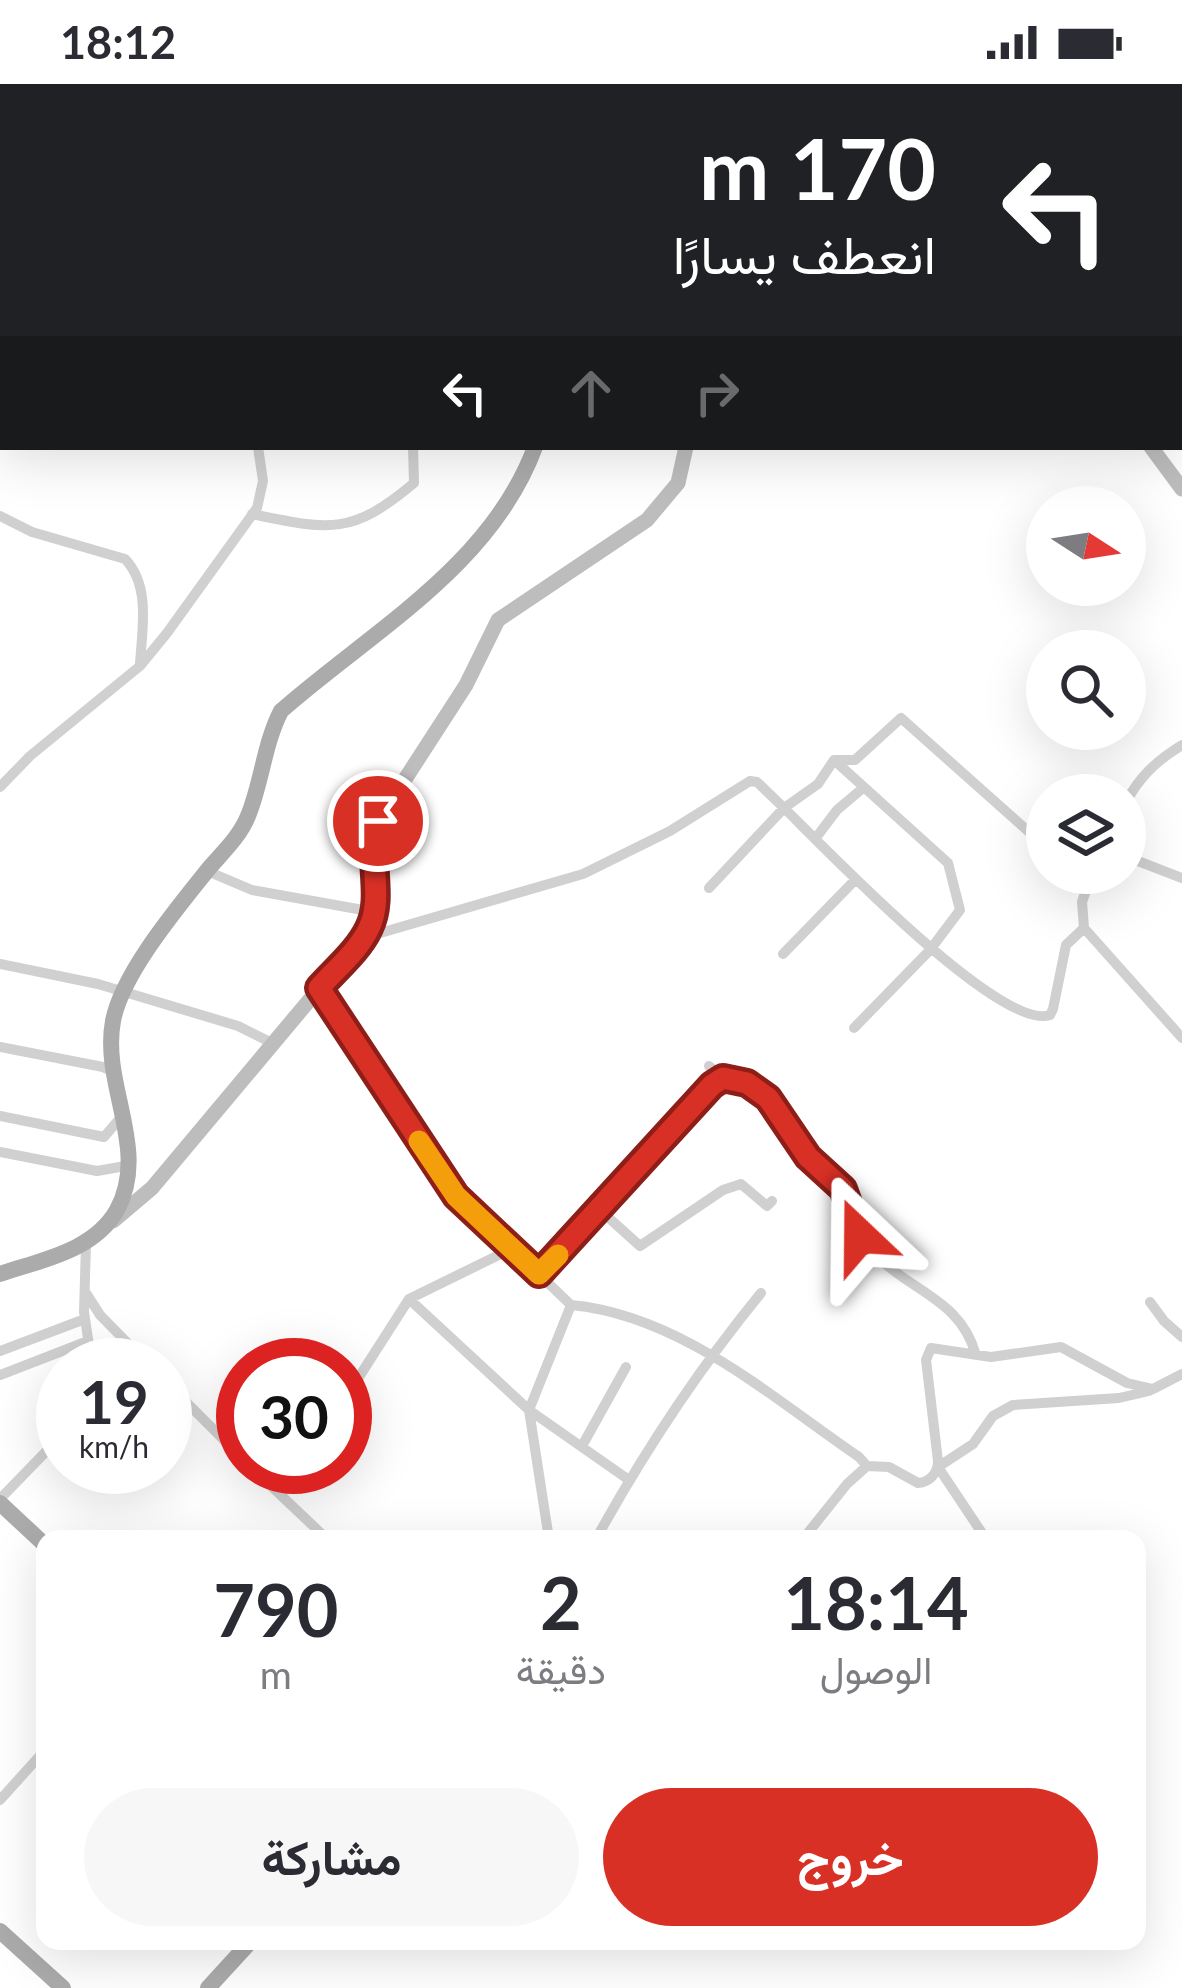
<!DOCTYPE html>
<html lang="ar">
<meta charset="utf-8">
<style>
:root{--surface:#fff;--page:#f7f7f7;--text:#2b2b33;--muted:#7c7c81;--accent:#d93025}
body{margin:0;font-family:Lato,Vazirmatn,sans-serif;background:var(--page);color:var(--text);direction:rtl;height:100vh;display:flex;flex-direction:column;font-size:45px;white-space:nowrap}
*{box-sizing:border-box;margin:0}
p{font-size:39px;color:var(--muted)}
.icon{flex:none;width:66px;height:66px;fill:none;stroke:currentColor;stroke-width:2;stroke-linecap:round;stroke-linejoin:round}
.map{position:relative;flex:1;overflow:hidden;direction:ltr}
.panel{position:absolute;left:36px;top:1446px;width:1110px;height:420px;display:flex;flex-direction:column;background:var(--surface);border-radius:24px;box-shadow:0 12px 48px #0002;direction:rtl}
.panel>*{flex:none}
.banner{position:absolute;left:0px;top:0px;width:1182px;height:366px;box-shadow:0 12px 48px #0002;direction:rtl;background:#202124;color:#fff;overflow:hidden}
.needle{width:78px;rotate:102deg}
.fabs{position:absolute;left:1026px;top:402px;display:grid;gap:24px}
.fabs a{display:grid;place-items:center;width:120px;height:120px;border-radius:50%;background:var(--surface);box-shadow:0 12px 48px #0002;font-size:60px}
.speed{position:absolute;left:36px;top:1254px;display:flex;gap:24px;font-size:60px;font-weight:700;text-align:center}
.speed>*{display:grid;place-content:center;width:156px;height:156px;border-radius:50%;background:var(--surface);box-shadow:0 12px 48px #0002;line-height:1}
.speed small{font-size:30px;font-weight:400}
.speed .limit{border:18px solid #d22;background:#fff;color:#111}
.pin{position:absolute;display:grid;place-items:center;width:102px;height:102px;color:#fff;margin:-51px;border:6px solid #fff;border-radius:50%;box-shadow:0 3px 12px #0007}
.me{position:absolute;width:132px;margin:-66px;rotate:337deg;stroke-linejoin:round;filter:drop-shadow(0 0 9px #0008)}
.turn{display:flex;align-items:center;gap:42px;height:252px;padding:0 48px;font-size:54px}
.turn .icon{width:156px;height:156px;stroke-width:2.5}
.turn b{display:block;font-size:84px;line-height:102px}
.lanes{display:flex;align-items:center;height:114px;padding:0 48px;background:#0003;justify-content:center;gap:60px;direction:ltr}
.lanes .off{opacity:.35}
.eta{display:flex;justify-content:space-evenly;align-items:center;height:204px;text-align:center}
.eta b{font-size:72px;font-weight:700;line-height:84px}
.action{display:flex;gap:24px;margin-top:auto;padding:24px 48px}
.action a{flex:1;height:138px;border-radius:72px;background:var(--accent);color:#fff;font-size:48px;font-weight:700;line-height:138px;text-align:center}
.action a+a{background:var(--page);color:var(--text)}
.status{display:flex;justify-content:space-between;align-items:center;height:84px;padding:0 60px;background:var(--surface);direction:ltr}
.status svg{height:33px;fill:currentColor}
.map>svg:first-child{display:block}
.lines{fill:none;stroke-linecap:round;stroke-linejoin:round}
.street{stroke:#d0d0d0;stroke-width:10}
.secondary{stroke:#bdbdbd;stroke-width:15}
.primary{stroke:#ababab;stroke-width:16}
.route-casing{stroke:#8d1f18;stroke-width:30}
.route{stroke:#d93025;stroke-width:21}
.slow{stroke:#f59e0b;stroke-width:21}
</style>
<div class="status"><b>18:12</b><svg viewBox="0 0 49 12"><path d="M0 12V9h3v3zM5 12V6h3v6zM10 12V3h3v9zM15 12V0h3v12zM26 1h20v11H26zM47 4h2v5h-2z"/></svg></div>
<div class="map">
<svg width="1182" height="1904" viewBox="0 0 1182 1904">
<rect width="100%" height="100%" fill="#fff"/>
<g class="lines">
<path class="street" d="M421 0 423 3
M467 0 470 3
M734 0 736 3
M308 3V0
M0 100 3 103
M252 430C329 446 351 452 414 399L413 363
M0 432 32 448 125 475C151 502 142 546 140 580
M834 676 948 779 960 826 930 866 854 944
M0 703 30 672 140 582 167 549 257 424 263 397 258 363
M1125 720C1139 693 1156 677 1182 661
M815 755 837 726 863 704
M1125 772 1182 794
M207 787 252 806 374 828
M1074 789 1088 802
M1092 789 1082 818 1084 844 1182 954
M709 804 784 724C823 762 1001 949 1050 931L1053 925 1066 861 1084 844
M363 854 583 790 670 747 750 697 757 698 784 724 818 700 834 676H855L901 634 1047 764
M783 870 856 795
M0 880 98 900 238 942 274 960
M319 904 456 1111 571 1221 529 1326 549 1455
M0 963 103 983 115 989
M709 982C725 999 748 994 765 1011 783 1029 790 1054 807 1072 818 1084 833 1090 842 1103 856 1125 856 1150 874 1169 910 1208 960 1214 976 1271
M0 1032 104 1053 122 1032
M0 1068 97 1087 131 1081
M600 1126 640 1162 723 1106 741 1100 767 1122 772 1117
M86 1160 84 1228 92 1281
M539 1190 712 1001 723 994
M86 1209 100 1231 149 1281
M409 1215 529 1326 629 1396
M1150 1218 1164 1237 1182 1253
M571 1221C680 1231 771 1313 859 1373L867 1382
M0 1267 85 1235
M0 1291 88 1257
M359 1293 409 1215 513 1164
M165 1297 243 1375
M582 1362 626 1283
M251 1383 327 1455
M0 1415 63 1350
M596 1455C644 1368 698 1286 761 1209
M803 1455 847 1400 867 1382 889 1383 918 1399C930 1398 938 1389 938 1377L926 1276 931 1264 991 1273 1061 1263 1127 1299 1153 1305 1182 1290
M986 1455 938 1383 973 1360 993 1332 1013 1321 1119 1314 1149 1307
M0 1716 45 1666"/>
<path class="secondary" d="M856 0V3
M769 3V0
M1151 363 1182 405
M113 1137 152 1104 369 845C381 810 366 772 378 737L466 601 498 536 647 436 678 399 686 363"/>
<path class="primary" d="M547 0 549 3
M0 1190C41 1176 94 1167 117 1126 150 1065 101 1001 113 937 122 889 179 822 210 783 224 767 240 752 248 732 262 698 264 660 281 627 372 547 491 482 535 363
M0 1419 45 1461
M0 1847 63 1904
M208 1904 251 1857"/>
</g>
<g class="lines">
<g class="route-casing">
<path id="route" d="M378 737C366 771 385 812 369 844 359 866 335 886 319 904L456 1112 539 1190 712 1001 723 994 747 999 768 1014 808 1073 843 1105 860 1152"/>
</g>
<use href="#route" class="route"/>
<path class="slow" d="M419 1057 456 1112 539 1190 558 1171"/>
</g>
</svg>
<div class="fabs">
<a><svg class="needle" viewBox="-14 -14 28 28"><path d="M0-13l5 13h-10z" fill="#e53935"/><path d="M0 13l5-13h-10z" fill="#7c7c81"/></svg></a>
<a><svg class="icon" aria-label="search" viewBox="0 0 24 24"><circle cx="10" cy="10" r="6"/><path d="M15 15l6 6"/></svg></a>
<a><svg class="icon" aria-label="layers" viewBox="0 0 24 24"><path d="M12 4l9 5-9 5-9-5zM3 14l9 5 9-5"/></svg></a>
</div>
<div class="speed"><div>19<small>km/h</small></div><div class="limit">30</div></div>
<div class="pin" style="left:378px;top:737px;background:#d93025"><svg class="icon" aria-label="arrive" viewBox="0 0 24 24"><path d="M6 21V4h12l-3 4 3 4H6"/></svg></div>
<svg class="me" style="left:860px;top:1152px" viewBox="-20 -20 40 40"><path d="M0-17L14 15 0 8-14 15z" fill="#d93025" stroke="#fff" stroke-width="4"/></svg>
<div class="banner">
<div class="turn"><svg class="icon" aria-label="left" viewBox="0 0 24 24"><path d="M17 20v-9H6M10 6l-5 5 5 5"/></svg><div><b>170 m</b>انعطف يسارًا</div></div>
<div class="lanes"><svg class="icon" aria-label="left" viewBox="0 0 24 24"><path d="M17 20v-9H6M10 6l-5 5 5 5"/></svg><svg class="icon off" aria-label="ahead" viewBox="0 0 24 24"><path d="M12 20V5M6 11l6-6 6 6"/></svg><svg class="icon off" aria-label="right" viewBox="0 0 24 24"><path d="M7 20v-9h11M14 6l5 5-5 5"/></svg></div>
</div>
<section class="panel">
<div class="eta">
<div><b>18:14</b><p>الوصول</p></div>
<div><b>2</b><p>دقيقة</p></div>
<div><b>790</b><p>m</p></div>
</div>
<div class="action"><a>خروج</a><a>مشاركة</a></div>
</section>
</div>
